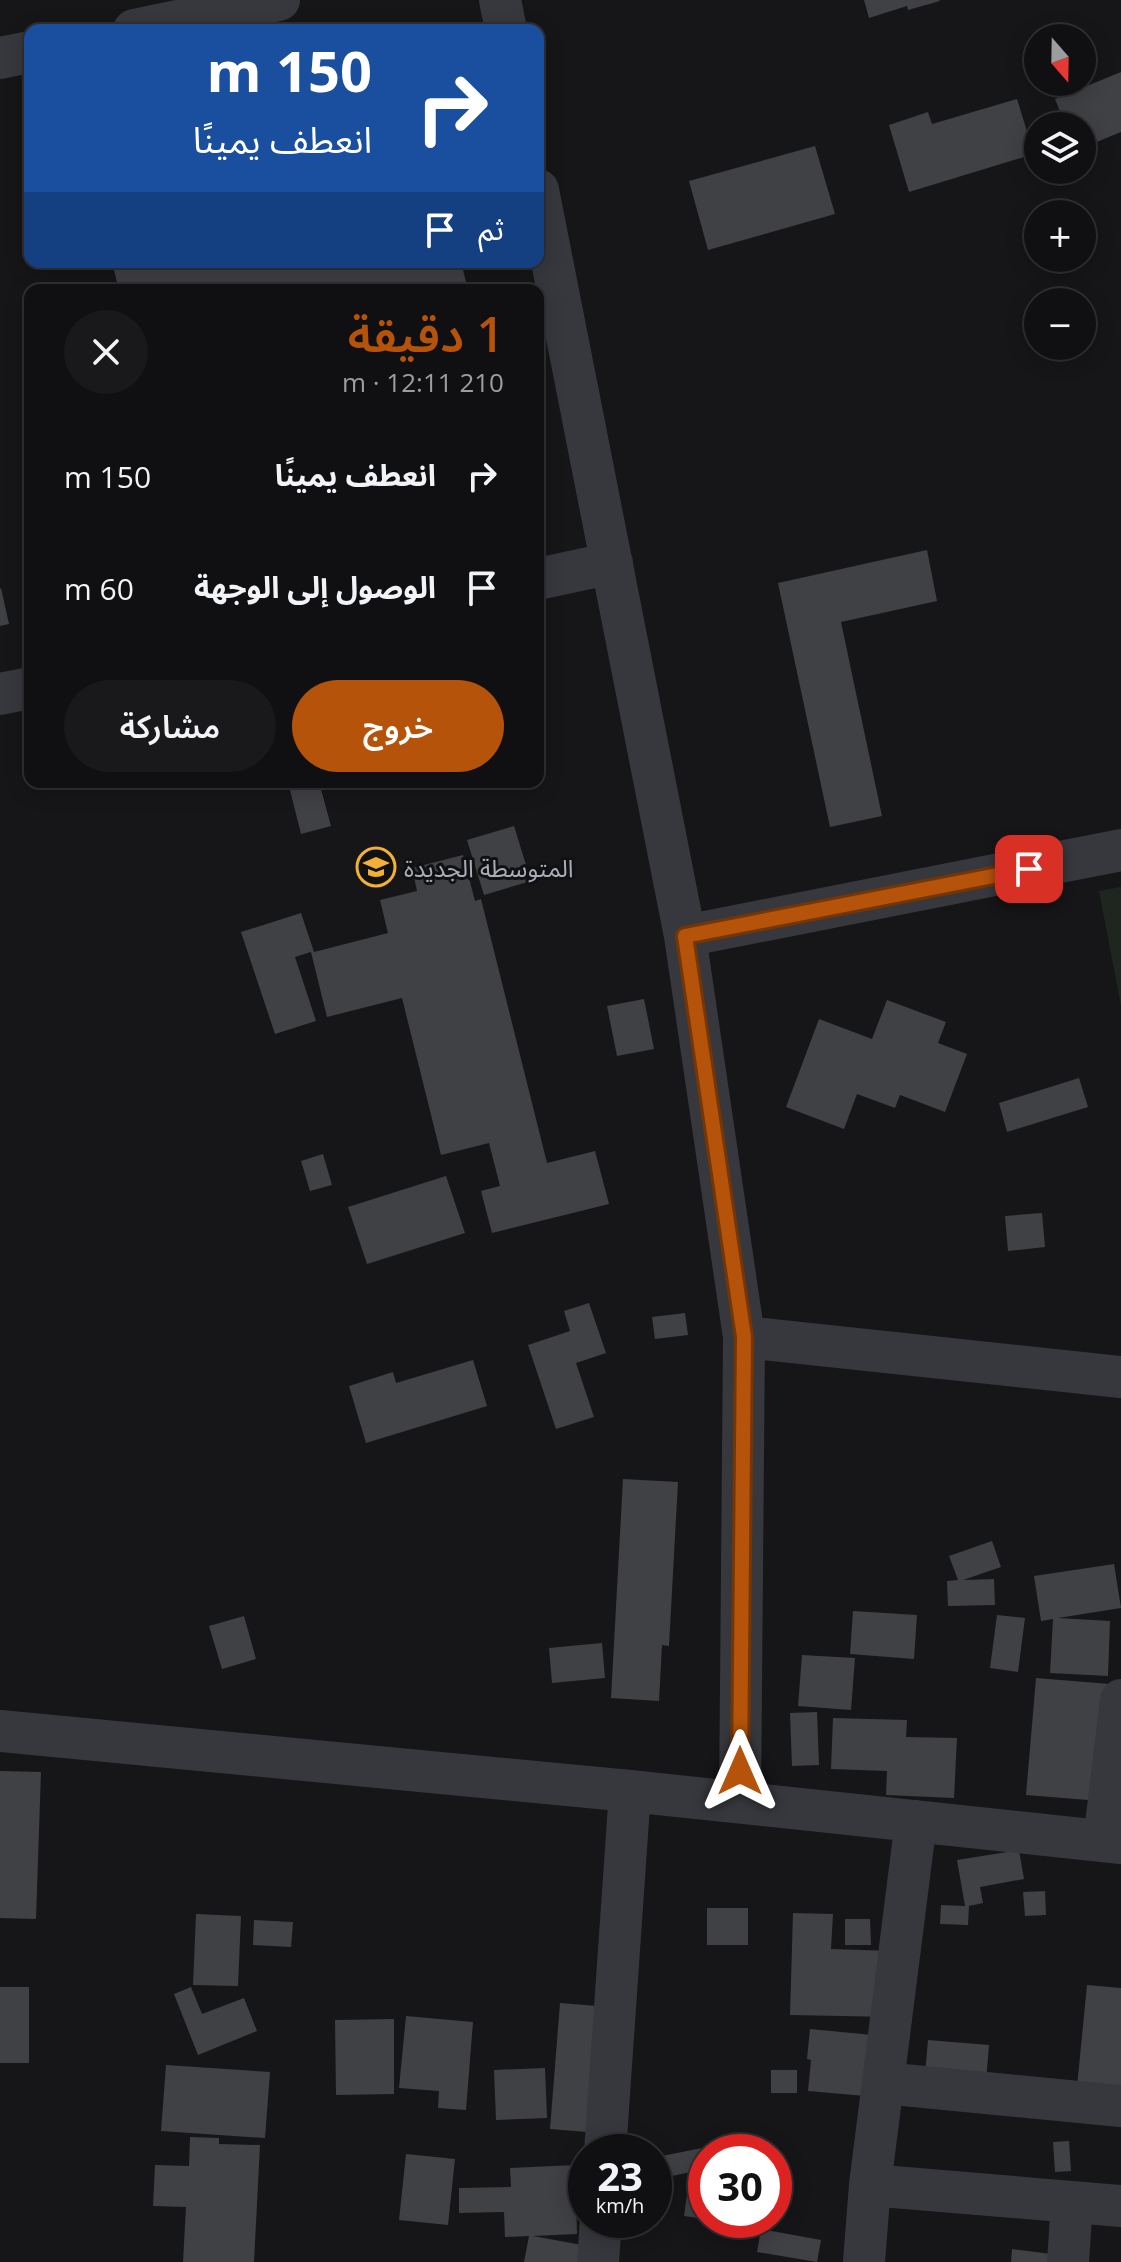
<!DOCTYPE html>
<html lang="ar">
<meta charset="utf-8">
<style>
:root{--surface:#101012;--page:#19191b;--text:#f1f3f6;--muted:#9c9d9f;--line:#303032;--accent:#b45309}
body{margin:0;font-family:"Open Sans","Noto Sans Arabic",sans-serif;background:var(--page);color:var(--text);direction:rtl;height:100vh;display:flex;flex-direction:column;font-size:30px;white-space:nowrap}
*{box-sizing:border-box;margin:0}
p{font-size:26px;color:var(--muted)}
.icon{flex:none;width:44px;height:44px;fill:none;stroke:currentColor;stroke-width:2;stroke-linecap:round;stroke-linejoin:round}
.map{position:relative;flex:1;overflow:hidden;direction:ltr}
.details{position:absolute;left:24px;top:284px;width:520px;height:504px;display:flex;flex-direction:column;background:var(--surface);border-radius:16px;box-shadow:0 4px 20px #0003,0 0 0 2px var(--line);direction:rtl}
.details>*{flex:none}
.top-card{position:absolute;left:24px;top:24px;width:520px;height:244px;border-radius:16px;box-shadow:0 4px 20px #0003,0 0 0 2px var(--line);direction:rtl;background:#1a4fa0;color:#fff;overflow:hidden}
.needle{width:52px;rotate:160deg}
.buttons{position:absolute;left:1024px;top:24px;display:grid;gap:16px}
.buttons a{display:grid;place-items:center;width:72px;height:72px;border-radius:50%;background:var(--surface);box-shadow:0 4px 20px #0003,0 0 0 2px var(--line);font-size:40px}
.speed{position:absolute;left:568px;top:2134px;display:flex;gap:16px;font-size:40px;font-weight:700;text-align:center}
.speed>*{display:grid;place-content:center;width:104px;height:104px;border-radius:50%;background:var(--surface);box-shadow:0 4px 20px #0003,0 0 0 2px var(--line);line-height:1}
.speed small{font-size:20px;font-weight:400}
.speed .limit{border:12px solid #d22;background:#fff;color:#111}
.pin{position:absolute;display:grid;place-items:center;width:68px;height:68px;color:#fff;margin:-34px;border-radius:16px;box-shadow:0 4px 12px #0006}
.me{position:absolute;width:88px;margin:-44px;rotate:0deg;stroke-linejoin:round;filter:drop-shadow(0 0 6px #0008)}
.turn{display:flex;align-items:center;gap:28px;height:168px;padding:0 40px;font-size:36px}
.turn .icon{width:104px;height:104px;stroke-width:2.5}
.turn b{display:block;font-size:56px;line-height:68px}
.then{display:flex;align-items:center;height:76px;padding:0 40px;background:#0003;gap:16px;font-size:30px}
.round{display:grid;place-items:center;flex:none;width:84px;height:84px;border-radius:42px;background:var(--page)}
.overview{display:flex;align-items:center;justify-content:space-between;height:136px;padding:0 40px}
h1{font-size:48px;font-weight:600;line-height:60px;color:var(--accent)}
.cta{display:flex;gap:16px;margin-top:auto;padding:16px 40px}
.cta a{flex:1;height:92px;border-radius:48px;background:var(--accent);color:#fff;font-size:32px;font-weight:600;line-height:92px;text-align:center}
.cta a+a{background:var(--page);color:var(--text)}
ul{padding:0;list-style:none}
li{display:flex;align-items:center;gap:24px;height:112px;padding:0 40px}
li div{flex:1}
li b{display:block;font-size:30px}
li em{font-style:normal}
.map>svg:first-child{display:block}
.garden{fill:#1e261f}
.building{fill:#404145}
.lines{fill:none;stroke-linecap:round;stroke-linejoin:round}
.minor{stroke:#37383d;stroke-width:42}
.route-casing{stroke:#753606;stroke-width:20}
.route{stroke:#b45309;stroke-width:14}
.labels{text-anchor:middle;dominant-baseline:central;stroke-width:6;stroke-linejoin:round;paint-order:stroke}
.poi-label{font-size:24px;fill:#a8adb8;stroke:#111113;text-anchor:start}
</style>
<div class="map">
<svg width="1121" height="2262" viewBox="0 0 1121 2262">
<rect width="100%" height="100%" fill="#161618"/>
<path class="garden" d="M1121 887V1006L1099 891Z"/>
<path class="building" d="M864 0H939L940 1 908 10 907 6 869 18Z
M1121 72V132L1082 148V126H1066L1055 99Z
M1017 99 1034 154 909 192 889 125 928 112 932 124Z
M815 146 835 214 708 250 689 181Z
M112 262H461L468 290H119Z
M927 550 937 601 841 622 882 816 830 827 778 583Z
M1 588 9 624 0 626V589Z
M288 782H319L331 826 301 834Z
M514 826 531 881 484 895 467 840Z
M463 855 475 901 481 899 547 1163 595 1151 609 1204 492 1233 481 1191 500 1186 489 1143 441 1155 402 998 327 1017 311 952 295 957 316 1021 275 1034 241 932 301 913 314 952 388 933 380 900 417 891 412 868Z
M644 999 654 1049 617 1056 607 1006Z
M887 1000 946 1022 938 1043 967 1054 945 1112 900 1095 895 1108 857 1094 844 1129 786 1107 819 1019 872 1039Z
M1079 1078 1088 1107 1007 1132 999 1103Z
M323 1154 332 1185 310 1191 301 1161Z
M446 1176 465 1233 367 1264 348 1207Z
M1042 1213 1045 1247 1008 1251 1005 1216Z
M589 1303 606 1353 576 1363 594 1417 556 1429 528 1345 570 1331 564 1311Z
M685 1313 688 1335 655 1339 652 1317Z
M473 1360 487 1406 366 1443 349 1386 393 1372 396 1383Z
M623 1479 678 1482 669 1646 662 1645 659 1701 611 1698Z
M992 1541 1001 1567 963 1580 994 1579 995 1605 948 1606 947 1581 958 1580 949 1556Z
M1114 1564 1121 1608 1058 1618 1110 1621 1108 1676 1050 1673 1053 1619 1041 1621 1034 1576Z
M853 1611 917 1615 914 1659 850 1654Z
M997 1615 1025 1618 1018 1672 990 1668Z
M244 1616 256 1659 222 1669 209 1626Z
M602 1643 605 1678 552 1683 549 1648Z
M802 1655 855 1658 851 1710 798 1706Z
M1036 1678 1110 1684 1100 1801 1026 1795Z
M817 1712 819 1765 792 1766 790 1713Z
M833 1718 907 1720 906 1737 957 1738 954 1798 886 1795 887 1771 831 1769Z
M0 1771 41 1772 36 1919 0 1918Z
M1019 1850 1024 1879 980 1887 983 1903 969 1906 968 1925 940 1924 941 1905 965 1906 957 1860Z
M1045 1891 1046 1915 1025 1916 1023 1892Z
M707 1908H748V1945H707Z
M793 1913 833 1914 831 1949 894 1951 892 2017 790 2015Z
M196 1914 241 1916 238 1986 193 1985Z
M845 1919H870L871 1945H845Z
M254 1920 293 1922 291 1947 253 1945Z
M1087 1985 1121 1988V2091L1077 2087Z
M0 1987H29V2063H0Z
M191 1987 202 2014 244 1998 257 2031 198 2055 174 1994Z
M560 2003 634 2009 624 2135 550 2129Z
M406 2016 473 2022 466 2110 438 2108 439 2091 399 2088Z
M394 2019V2094L336 2095 335 2020Z
M810 2029 883 2036 877 2097 808 2091 811 2060 807 2059Z
M928 2040 989 2045 986 2081 925 2075Z
M166 2065 270 2072 265 2138 161 2131Z
M545 2068 547 2118 496 2120 494 2070Z
M771 2070H797V2093H771Z
M190 2137 219 2138V2144L260 2145 254 2262H183L186 2207 153 2206 155 2165 189 2166Z
M1069 2141 1071 2171 1055 2172 1053 2142Z
M702 2148 706 2169 662 2178 657 2157Z
M406 2154 455 2159 448 2225 399 2220Z
M575 2165 577 2234 533 2236 609 2250 607 2262H524L529 2236 505 2237 504 2212 459 2213V2188L511 2187 510 2168Z
M689 2180 706 2182V2219L684 2216Z
M761 2229 821 2240 817 2262 757 2252Z
M1012 2249 1067 2256 1066 2262H1011Z"/>
<g class="lines">
<path class="minor" d="M500 0 506 30
M134 30 279 0
M0 58 30 52
M538 190 685 936 1121 850
M538 579 612 563
M0 694 30 688
M685 936 744 1337 740 1802
M744 1337 1121 1377
M0 1731 630 1791 1121 1843
M1104 1841 1121 1700
M883 2083 1121 2106
M605 2152 630 1791
M870 2185 1121 2206
M598 2262 601 2220
M864 2262 870 2185 916 1821
M1068 2262 1072 2202"/>
</g>
<g class="lines">
<g class="route-casing">
<path id="route" d="M740 1771 744 1337 685 936 1029 869"/>
</g>
<use href="#route" class="route"/>
</g>
<defs>
<g id="school-ring" transform="scale(2)"><circle r="9.5" fill="#111113" stroke="#f2b134" stroke-width="1.5"/><path d="M0-5L7-2L0 1L-7-2ZM-4 1L0 2.5L4 1V4Q0 6-4 4Z" fill="#f2b134"/></g>
</defs>
<g fill-rule="evenodd">
<use href="#school-ring" x="376" y="867"/>
</g>
<g class="labels">
<g class="poi-label">
<text x="404" y="867">المتوسطة الجديدة</text>
</g>
</g>
</svg>
<div class="buttons">
<a><svg class="needle" viewBox="-14 -14 28 28"><path d="M0-13l5 13h-10z" fill="#e53935"/><path d="M0 13l5-13h-10z" fill="#9c9d9f"/></svg></a>
<a><svg class="icon" aria-label="layers" viewBox="0 0 24 24"><path d="M12 4l9 5-9 5-9-5zM3 14l9 5 9-5"/></svg></a>
<a>+</a>
<a>−</a>
</div>
<div class="speed"><div>23<small>km/h</small></div><div class="limit">30</div></div>
<div class="pin" style="left:1029px;top:869px;background:#d93025"><svg class="icon" aria-label="arrive" viewBox="0 0 24 24"><path d="M6 21V4h12l-3 4 3 4H6"/></svg></div>
<svg class="me" style="left:740px;top:1771px" viewBox="-20 -20 40 40"><path d="M0-17L14 15 0 8-14 15z" fill="#b45309" stroke="#fff" stroke-width="4"/></svg>
<div class="top-card">
<div class="turn"><svg class="icon" aria-label="right" viewBox="0 0 24 24"><path d="M7 20v-9h11M14 6l5 5-5 5"/></svg><div><b>150 m</b>انعطف يمينًا</div></div>
<div class="then">ثم<svg class="icon" aria-label="arrive" viewBox="0 0 24 24"><path d="M6 21V4h12l-3 4 3 4H6"/></svg></div>
</div>
<section class="details">
<div class="overview"><div><h1>1 دقيقة</h1><p>210 m · 12:11</p></div><a class="round"><svg class="icon" aria-label="close" viewBox="0 0 24 24"><path d="M6 6l12 12M18 6L6 18"/></svg></a></div>
<ul>
<li><svg class="icon" aria-label="right" viewBox="0 0 24 24"><path d="M7 20v-9h11M14 6l5 5-5 5"/></svg><div><b>انعطف يمينًا</b></div><em>150 m</em></li>
<li><svg class="icon" aria-label="arrive" viewBox="0 0 24 24"><path d="M6 21V4h12l-3 4 3 4H6"/></svg><div><b>الوصول إلى الوجهة</b></div><em>60 m</em></li>
</ul>
<div class="cta"><a>خروج</a><a>مشاركة</a></div>
</section>
</div>
